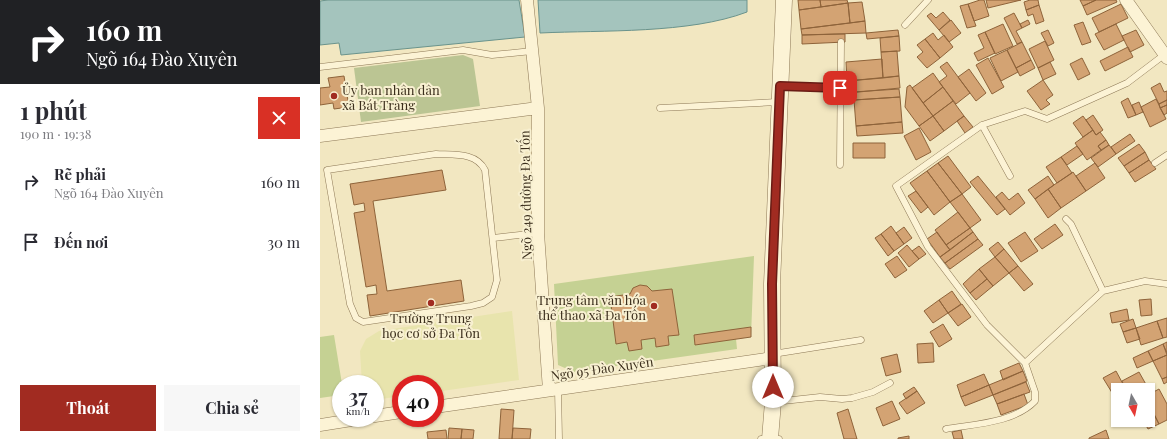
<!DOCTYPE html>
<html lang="vi">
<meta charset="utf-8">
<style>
:root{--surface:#fff;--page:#f7f7f7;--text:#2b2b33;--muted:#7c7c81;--accent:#a12b21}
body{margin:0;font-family:"Playfair Display",serif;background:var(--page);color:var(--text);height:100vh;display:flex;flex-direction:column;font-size:15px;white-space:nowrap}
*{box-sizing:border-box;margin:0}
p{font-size:13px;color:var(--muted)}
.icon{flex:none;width:22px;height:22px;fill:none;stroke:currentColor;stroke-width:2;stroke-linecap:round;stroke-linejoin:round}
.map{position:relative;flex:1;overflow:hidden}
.drawer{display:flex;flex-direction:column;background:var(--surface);width:320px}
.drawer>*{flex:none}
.top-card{background:#202124;color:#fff;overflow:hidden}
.needle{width:26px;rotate:171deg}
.fabs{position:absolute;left:791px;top:383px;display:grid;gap:8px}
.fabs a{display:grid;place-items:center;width:44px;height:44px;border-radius:0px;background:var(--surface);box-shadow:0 1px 3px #0004;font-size:20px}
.speed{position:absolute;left:12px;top:375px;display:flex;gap:8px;font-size:20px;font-weight:700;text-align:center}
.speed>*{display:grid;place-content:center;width:52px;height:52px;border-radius:50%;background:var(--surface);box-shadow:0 1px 3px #0004;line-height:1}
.speed small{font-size:10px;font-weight:400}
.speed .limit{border:6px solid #d22;background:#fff;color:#111}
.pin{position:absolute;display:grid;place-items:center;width:34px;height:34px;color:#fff;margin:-17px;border-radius:8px;box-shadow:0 2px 6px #0006}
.me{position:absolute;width:44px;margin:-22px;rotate:0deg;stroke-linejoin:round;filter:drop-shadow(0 0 3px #0008)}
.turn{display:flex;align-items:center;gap:14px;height:84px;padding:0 20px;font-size:18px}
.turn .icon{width:52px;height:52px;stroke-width:2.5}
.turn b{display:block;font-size:28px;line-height:34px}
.round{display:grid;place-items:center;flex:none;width:42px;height:42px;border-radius:0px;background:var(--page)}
.summary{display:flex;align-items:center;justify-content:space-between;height:68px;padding:0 20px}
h1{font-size:24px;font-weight:700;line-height:30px}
.button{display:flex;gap:8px;margin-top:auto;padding:8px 20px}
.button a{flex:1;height:46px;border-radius:0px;background:var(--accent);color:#fff;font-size:16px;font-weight:700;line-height:46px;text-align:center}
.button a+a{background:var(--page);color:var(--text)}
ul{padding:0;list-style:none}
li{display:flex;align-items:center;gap:12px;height:60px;padding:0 20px}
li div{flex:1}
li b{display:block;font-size:15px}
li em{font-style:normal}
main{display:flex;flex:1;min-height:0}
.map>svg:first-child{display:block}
.farmland{fill:#e8e4ad}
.green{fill:#c5d193}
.cemetery{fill:#bbc593}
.water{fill:#a4c4bd;stroke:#6a938c}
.building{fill:#d3a373;stroke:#8e633a}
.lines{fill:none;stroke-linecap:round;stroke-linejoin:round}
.service-casing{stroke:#8d7856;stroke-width:7}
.minor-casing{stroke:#8d7856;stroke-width:13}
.tertiary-casing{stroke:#8d7856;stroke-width:17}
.service{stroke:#fcf3d5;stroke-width:6}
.minor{stroke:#fcf3d5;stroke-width:12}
.tertiary{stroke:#fcf3d5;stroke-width:16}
.route-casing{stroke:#691c15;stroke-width:10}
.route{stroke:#a12b21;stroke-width:7}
.poi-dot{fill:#a12b21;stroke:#f8f0d1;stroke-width:1.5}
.labels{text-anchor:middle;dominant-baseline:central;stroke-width:4;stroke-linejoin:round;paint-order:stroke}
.poi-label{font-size:13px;fill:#3b2e1c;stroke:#f8f0d1;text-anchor:start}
.street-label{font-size:13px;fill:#3b2e1c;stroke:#f8f0d1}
</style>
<main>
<section class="drawer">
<div class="top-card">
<div class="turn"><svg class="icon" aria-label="right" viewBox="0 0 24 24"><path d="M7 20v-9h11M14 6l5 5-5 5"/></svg><div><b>160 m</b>Ngõ 164 Đào Xuyên</div></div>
</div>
<div class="summary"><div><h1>1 phút</h1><p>190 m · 19:38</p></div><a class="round" style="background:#d93025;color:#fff"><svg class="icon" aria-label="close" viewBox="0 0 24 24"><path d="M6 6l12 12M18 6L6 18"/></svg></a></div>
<ul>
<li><svg class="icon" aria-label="right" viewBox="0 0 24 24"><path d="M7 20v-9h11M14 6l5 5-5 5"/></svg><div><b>Rẽ phải</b><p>Ngõ 164 Đào Xuyên</p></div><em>160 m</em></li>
<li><svg class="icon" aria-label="arrive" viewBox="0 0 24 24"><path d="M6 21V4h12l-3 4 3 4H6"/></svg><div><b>Đến nơi</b></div><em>30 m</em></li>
</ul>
<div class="button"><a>Thoát</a><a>Chia sẻ</a></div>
</section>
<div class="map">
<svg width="847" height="439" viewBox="0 0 847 439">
<rect width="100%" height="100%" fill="#f2e7c1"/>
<path class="farmland" d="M192 311 199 380 115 392V384H81V396L55 400V384H42L40 351 46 339 59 331Z"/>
<path class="green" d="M434 256 431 337 416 339 417 349 254 372 238 365 234 284Z
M14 335 22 384 21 395 0 398V337Z"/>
<path class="cemetery" d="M143 55 153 59 160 106 41 122 34 68Z"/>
<path class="water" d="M8 0H199L205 37 21 55 19 43 0 45V1Z
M218 0H427V12C369 34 283 30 220 33Z"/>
<path class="building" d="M478 0H500L501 7 479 10Z
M500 0H527L528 3 501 7Z
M660 0H664L669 16 654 21 648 4Z
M666 0H701L668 8Z
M710 0H718L719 5 706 10 704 2Z
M760 0H776L763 6Z
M776 0H796L797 2 767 15 763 6Z
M542 2 545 21 530 23 528 3Z
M528 3 530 23 481 29 479 10Z
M648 4 656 26 647 28 640 6Z
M801 4 808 18 779 32 772 18Z
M719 5 724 21 716 24 713 14 708 16 706 10Z
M623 12 630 20 619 30 607 16 611 13 616 18Z
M694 13 702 28 696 31 702 42 697 44 684 18Z
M631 20 641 33 629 42 619 30Z
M708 20 710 24 702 28 700 24Z
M545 21 546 33 482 35 481 29Z
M763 22 771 42 762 45 754 25Z
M683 24 693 46 675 54 665 32Z
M796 24 804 40 784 50 775 34Z
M578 30 579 36 547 39 546 33Z
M728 30 734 43 728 46 721 33Z
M816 30 824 45 810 52 802 36Z
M665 32 675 53 658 61 654 53 664 48 658 35Z
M613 33 618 40 624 35 633 47 620 58 605 39Z
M525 34V42L482 44V35Z
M579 36 580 51 561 52 560 38Z
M605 39 620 58 607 68 597 57 603 52 597 45Z
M725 41 734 60 718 68 709 49Z
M702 42 711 60 696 68 687 50Z
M808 47 813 57 785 71 780 61Z
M687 50 698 72 681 81 670 58Z
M577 51 579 76 563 78 561 52Z
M668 58 684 87 672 94 656 65Z
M762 58 770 74 758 80 750 64Z
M562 59 563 78 527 81 526 62Z
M711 60 715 68 700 76 696 68Z
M627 62 650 93 636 104 619 82 627 76 620 67Z
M730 62 736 74 723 80 718 68Z
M649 69 666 93 656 101 638 77Z
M613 73 623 87 603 103 592 88Z
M24 76 29 107 14 109 13 103 0 105V88L10 87 8 78Z
M579 76 580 88 528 93 527 81Z
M723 80 733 95 726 100 730 104 721 110 707 91Z
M840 83 844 92 847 91V100L839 104 831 88Z
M590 85 613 116 599 126 585 107 587 87Z
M623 87 633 101 613 116 603 103Z
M579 89 580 97 534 100 533 92Z
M580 97 582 122 536 126 534 100Z
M808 98 816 115 808 118 801 102Z
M836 99 846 119 830 127 821 107Z
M847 100V105L840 108 839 104Z
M633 101 644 116 624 131 613 116Z
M819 102 823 112 816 115 812 105Z
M847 105V113L844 115 840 108Z
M773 115 783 130 776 135 766 120Z
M613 116 624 131 610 141 599 126Z
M644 116 653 127 645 133 637 121Z
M763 116 773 130 763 137 753 123Z
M582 122 583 133 537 136 536 126Z
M599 128 611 152 596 160 584 136Z
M773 130 776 135 780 132 786 140 778 146 781 150 767 160 755 143Z
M810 134 815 141 796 154 791 147Z
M786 140 789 145 781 150 778 146Z
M533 143H565V158H533Z
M819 144 825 152 804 166 798 158Z
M789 145 796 154 778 167 771 158Z
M757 146 763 154 747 165 741 157Z
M825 152 829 160 809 173 804 166Z
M628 156 651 187 642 194 618 163Z
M741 157 752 173 737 183 726 167Z
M829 160 836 169 815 182 809 173Z
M618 163 642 194 630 202 607 171Z
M775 163 785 178 766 191 756 176Z
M122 170 126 190 53 201 67 291 141 280 144 301 50 316 47 295 57 294 56 285 46 287 34 213 45 211 44 203 34 205 30 184Z
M607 171 630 202 614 215 590 183Z
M753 172 766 191 741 208 728 189Z
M658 176 685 209 677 215 650 182Z
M728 176 734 185 715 199 708 190Z
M728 189 741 208 728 218 715 199Z
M596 191 608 207 601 213 588 196Z
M682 192 689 200 698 193 705 203 690 215 676 197Z
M642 194 661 220 650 228 630 202Z
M638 212 650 228 626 245 615 230Z
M735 224 743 235 722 249 714 239Z
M571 226 584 244 574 251 561 234Z
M584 227 592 238 584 244 576 233Z
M650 228 653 232 630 250 626 245Z
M617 232 630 250 620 257 607 239Z
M653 232 658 239 625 263 620 257Z
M705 232 718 251 701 262 688 243Z
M561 234 574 251 568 256 555 238Z
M658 239 663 245 630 269 625 263Z
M678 242 684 249 675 257 669 249Z
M587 245 599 259 589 267 578 253Z
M599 246 606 254 599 259 592 251Z
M684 249 698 266 689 273 675 257Z
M577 256 587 270 575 278 565 264Z
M675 257 689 273 673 286 659 269Z
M698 266 713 284 704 291 689 273Z
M659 269 667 279 650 293 643 284Z
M667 279 673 286 656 300 650 293Z
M320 285 327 286 332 291 352 289 359 335 348 336 349 345 336 347 335 338 321 340 322 349 309 351 307 342 296 344 290 297 310 294 313 288Z
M632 291 641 304 628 313 619 300Z
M831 299 832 315 821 316 819 300Z
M619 300 628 313 613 323 604 311Z
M642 304 651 317 638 326 628 313Z
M807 309 809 320 792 323 790 313Z
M847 318V337L843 338 837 321Z
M813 319 816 328 803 332 800 324Z
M837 321 843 338 821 345 816 328Z
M623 324 632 339 619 347 610 332Z
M431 327V337L375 345 374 335Z
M816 328 820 339 807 343 803 332Z
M847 342V353L843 344Z
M613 343 614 362 598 363 597 344Z
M843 344 847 355 833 361 828 351Z
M828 351 833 361 817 368 813 358Z
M577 354 581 372 566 376 561 358Z
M847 355V377L842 379 833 361Z
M699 363 703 371 683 380 680 371Z
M703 371 707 381 673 395 669 385Z
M796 371 803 384 791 391 783 378Z
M819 372 828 388 823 390H806L802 381Z
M664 374 669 385 641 397 637 385Z
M847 377V382L844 384 842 379Z
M706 382 710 392 677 404 673 395Z
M803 384 806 390H798V404L791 391Z
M669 385 673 395 645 406 641 397Z
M594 387 597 391 586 399 583 394Z
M839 389 847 404V420L839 424 828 403V395Z
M597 391 605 403 587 414 579 403Z
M704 394 708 405 681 415 677 404Z
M572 401 580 419 563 426 556 408Z
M181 409 194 410 192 439H179Z
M528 409 537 439H524L517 413Z
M833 412 839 424 828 429 823 420H828V415Z
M129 428 142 429 141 439H128Z
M193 428 211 429 210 439H192Z
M142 429 154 430 153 439H141Z
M126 430 127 439H108L107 432Z
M641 430 643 439H634L632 432Z
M786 430 789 439H769V438Z
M589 436V439H578V438Z"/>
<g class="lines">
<g class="service-casing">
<path id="service" d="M585 25 608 0
M0 67 143 50 172 55 212 51
M460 86 520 88
M340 108 458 102
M662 125 690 176
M116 154C134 155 156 152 165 170L177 280 172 297 163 303 151 306 43 322 36 318 30 304 7 170Z
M835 163 847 155
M520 165 521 42
M746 219 751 224 783 291
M173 238 218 233
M453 354 541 340
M705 363 783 291 825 281 847 284
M238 389 239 439
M454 402 500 397 522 399 532 398 553 392 570 383
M626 429C654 424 694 423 715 401V392L705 363 667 325 608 247 576 186 662 125 705 111 727 119 807 83 844 55
M441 439H459"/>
</g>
<g class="minor-casing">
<path id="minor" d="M207 0 218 108V233L229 390
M806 0 847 58
M0 136 218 108
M115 407 453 358
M55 416 81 412
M0 425 44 418"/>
</g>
<g class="tertiary-casing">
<path id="tertiary" d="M450 439 453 402 452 284 464 0"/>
</g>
<use href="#service" class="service"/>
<use href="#minor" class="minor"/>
<use href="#tertiary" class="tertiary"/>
</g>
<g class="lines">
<g class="route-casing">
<path id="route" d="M453 387 452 284 460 86 520 88"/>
</g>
<use href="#route" class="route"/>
</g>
<g class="poi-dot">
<circle cx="14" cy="96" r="4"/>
<circle cx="111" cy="303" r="4"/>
<circle cx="334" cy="306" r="4"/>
</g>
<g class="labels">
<g class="poi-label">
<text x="22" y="89">Ủy ban nhân dân<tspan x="22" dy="15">xã Bát Tràng</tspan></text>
<text x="326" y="299" text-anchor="end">Trung tâm văn hóa<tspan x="326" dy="15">thể thao xã Đa Tốn</tspan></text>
<text x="111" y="317" text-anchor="middle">Trường Trung<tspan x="111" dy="15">học cơ sở Đa Tốn</tspan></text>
</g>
<g class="street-label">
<text transform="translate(205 195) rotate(-91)">Ngõ 249 đường Đa Tốn</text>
<text transform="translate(282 368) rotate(-8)">Ngõ 95 Đào Xuyên</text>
</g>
</g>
</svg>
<div class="fabs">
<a><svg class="needle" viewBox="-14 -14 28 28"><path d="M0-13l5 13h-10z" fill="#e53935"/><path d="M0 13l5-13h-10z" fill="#7c7c81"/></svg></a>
</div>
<div class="speed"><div>37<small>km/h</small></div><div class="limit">40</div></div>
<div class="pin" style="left:520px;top:88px;background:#d93025"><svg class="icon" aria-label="arrive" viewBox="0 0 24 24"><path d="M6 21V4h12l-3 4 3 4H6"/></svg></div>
<svg class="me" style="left:453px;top:387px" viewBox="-20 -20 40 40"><circle r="19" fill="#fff"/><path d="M0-13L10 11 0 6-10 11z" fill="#a12b21"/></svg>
</div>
</main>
